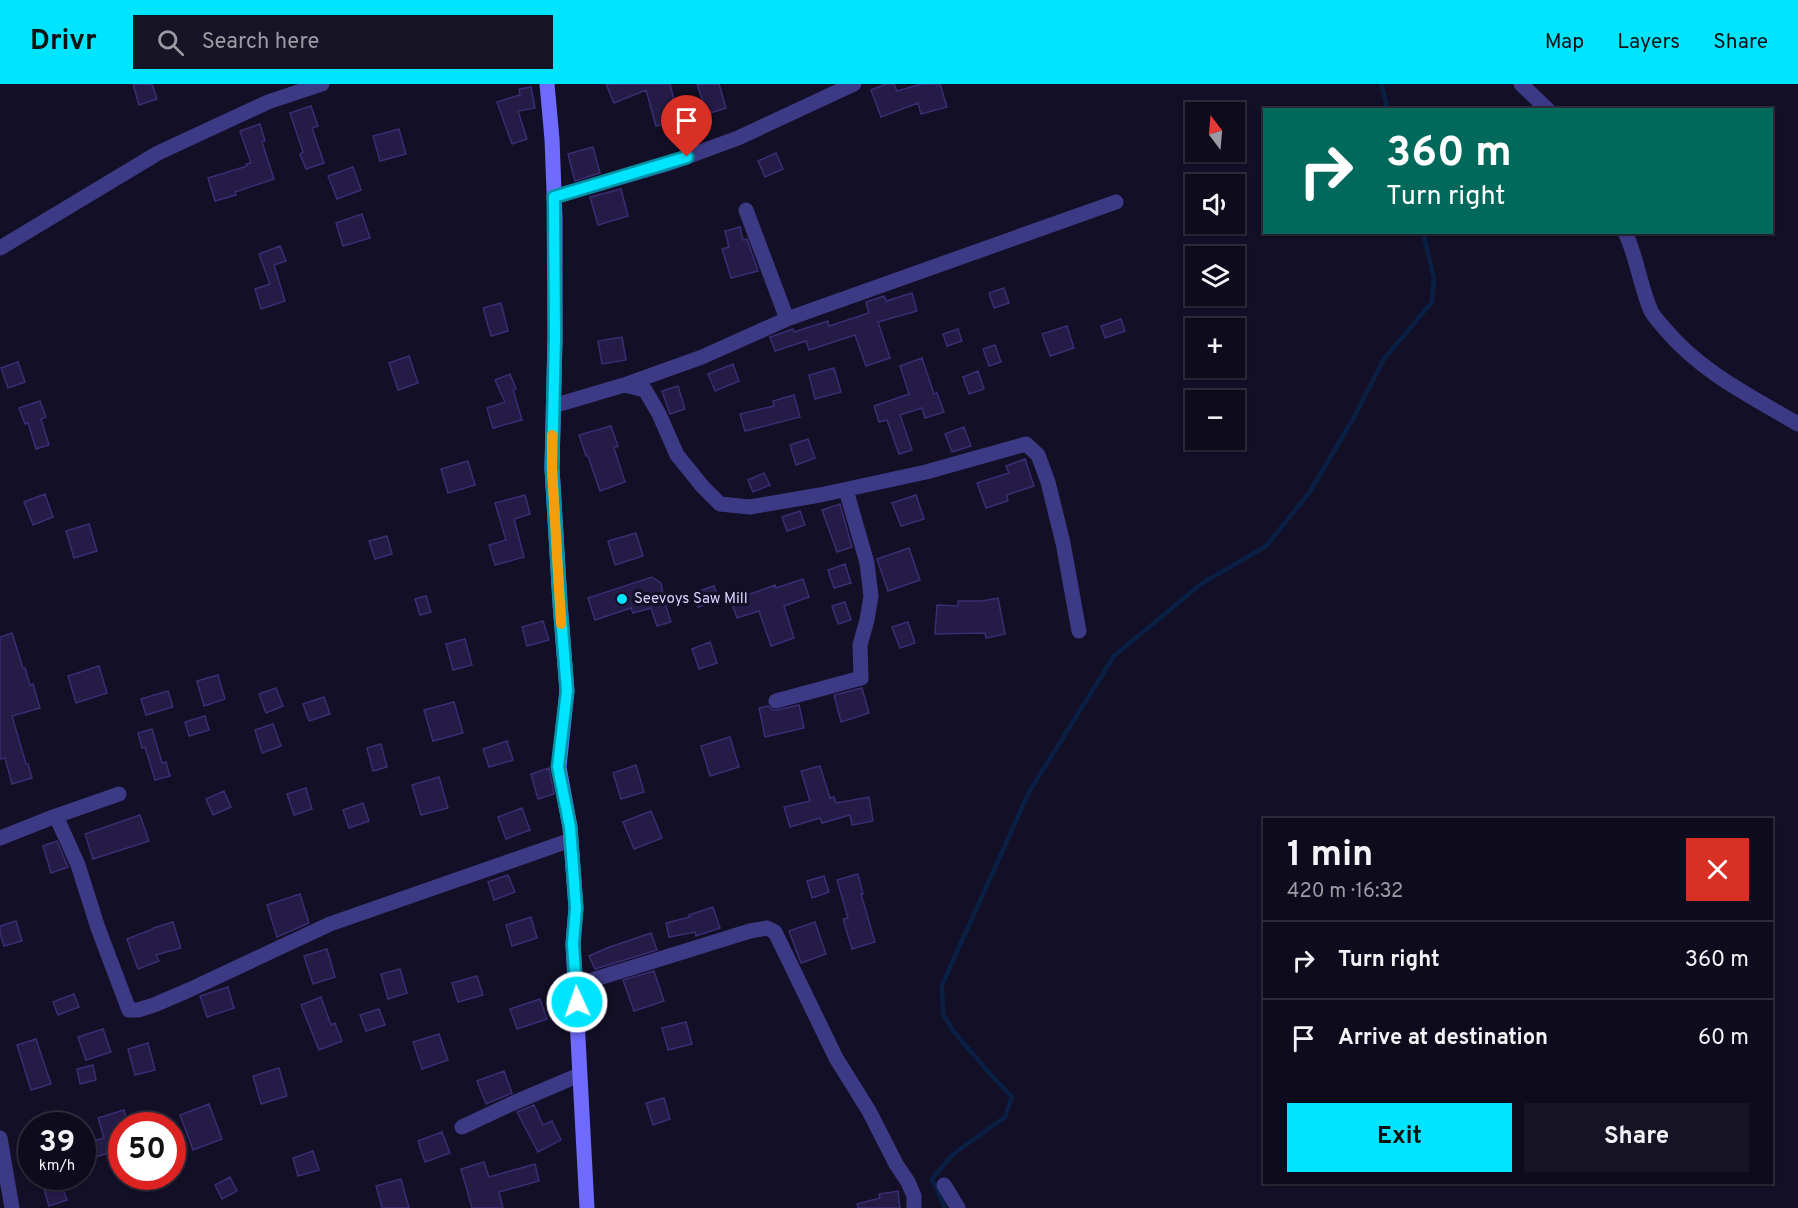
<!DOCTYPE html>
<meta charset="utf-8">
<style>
:root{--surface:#0e0b1c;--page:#171425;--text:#f1f3f6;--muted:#9b9ba3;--line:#2e2b3b;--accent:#00e5ff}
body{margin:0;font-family:Overpass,sans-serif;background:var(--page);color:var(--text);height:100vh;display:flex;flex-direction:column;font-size:22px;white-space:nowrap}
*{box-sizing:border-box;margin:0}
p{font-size:20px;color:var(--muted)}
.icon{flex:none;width:33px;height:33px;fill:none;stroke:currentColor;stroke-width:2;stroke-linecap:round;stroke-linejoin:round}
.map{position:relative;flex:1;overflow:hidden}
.sheet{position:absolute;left:1263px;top:734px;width:510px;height:366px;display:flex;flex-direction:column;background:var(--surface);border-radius:0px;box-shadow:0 2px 4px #0004,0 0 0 2px var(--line)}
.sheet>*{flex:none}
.banner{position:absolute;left:1263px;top:24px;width:510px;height:126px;border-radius:0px;box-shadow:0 2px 4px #0004,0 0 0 2px var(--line);background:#00695c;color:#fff;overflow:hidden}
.needle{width:39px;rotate:344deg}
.controls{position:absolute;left:1185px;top:18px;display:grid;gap:12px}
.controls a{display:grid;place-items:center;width:60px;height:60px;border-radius:0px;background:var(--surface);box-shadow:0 2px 4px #0004,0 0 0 2px var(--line);font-size:30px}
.speed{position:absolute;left:18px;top:1028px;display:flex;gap:12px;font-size:30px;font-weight:700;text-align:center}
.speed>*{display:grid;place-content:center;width:78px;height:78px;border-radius:50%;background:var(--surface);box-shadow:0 2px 4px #0004,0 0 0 2px var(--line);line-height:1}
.speed small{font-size:15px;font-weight:400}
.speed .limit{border:9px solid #d22;background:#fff;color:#111}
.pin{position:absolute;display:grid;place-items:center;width:51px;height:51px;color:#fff;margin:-62px -26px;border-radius:50% 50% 50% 0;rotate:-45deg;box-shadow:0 0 6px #0007}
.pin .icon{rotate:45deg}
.me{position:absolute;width:66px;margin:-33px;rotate:357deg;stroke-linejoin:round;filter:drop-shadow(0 0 4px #0008)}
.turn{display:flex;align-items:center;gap:21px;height:126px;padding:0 24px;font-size:27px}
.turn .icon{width:78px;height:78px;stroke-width:2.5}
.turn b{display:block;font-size:42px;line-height:51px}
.round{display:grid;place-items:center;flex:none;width:63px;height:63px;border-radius:0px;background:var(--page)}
.overview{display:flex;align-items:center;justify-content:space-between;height:102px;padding:0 24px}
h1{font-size:36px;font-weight:700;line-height:45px}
.button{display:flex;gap:12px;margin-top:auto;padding:12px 24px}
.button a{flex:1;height:69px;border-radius:0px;background:var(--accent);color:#111;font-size:24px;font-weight:700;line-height:69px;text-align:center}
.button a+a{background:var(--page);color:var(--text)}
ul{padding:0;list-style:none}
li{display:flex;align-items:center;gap:18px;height:78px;padding:0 24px;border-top:2px solid var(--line)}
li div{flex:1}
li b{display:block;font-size:22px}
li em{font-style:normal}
header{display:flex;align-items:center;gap:36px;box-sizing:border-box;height:84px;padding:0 30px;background:var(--accent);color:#111}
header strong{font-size:28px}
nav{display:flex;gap:33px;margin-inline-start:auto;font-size:21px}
.search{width:420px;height:54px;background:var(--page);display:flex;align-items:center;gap:15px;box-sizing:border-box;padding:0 21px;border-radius:0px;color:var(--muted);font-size:22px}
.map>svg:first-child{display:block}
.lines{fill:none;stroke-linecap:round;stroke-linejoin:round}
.stream{stroke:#0a1f44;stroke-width:4.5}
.building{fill:#241b47;stroke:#3b2d73;stroke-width:1.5}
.minor{stroke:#3d3a85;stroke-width:15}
.secondary{stroke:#6f6bff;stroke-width:15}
.route-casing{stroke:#0095a6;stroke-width:15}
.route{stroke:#00e5ff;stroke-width:10}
.slow{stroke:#f59e0b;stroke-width:10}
.poi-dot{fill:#00e5ff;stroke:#130f26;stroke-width:2}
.labels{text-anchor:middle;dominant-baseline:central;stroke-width:6;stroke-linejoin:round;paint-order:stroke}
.poi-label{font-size:15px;fill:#d9d4ff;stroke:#130f26;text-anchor:start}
</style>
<header>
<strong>Drivr</strong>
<div class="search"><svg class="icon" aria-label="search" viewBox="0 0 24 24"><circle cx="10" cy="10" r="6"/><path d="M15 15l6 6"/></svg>Search here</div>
<nav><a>Map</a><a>Layers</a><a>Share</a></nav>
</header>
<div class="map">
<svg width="1798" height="1124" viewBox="0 0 1798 1124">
<rect width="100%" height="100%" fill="#130f26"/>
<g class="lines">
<path class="stream" d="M1381 0 1388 26
M945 1124 932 1095 952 1071 1005 1033 1012 1013 992 992 955 949 943 930 942 901 1029 708 1114 572 1201 500 1266 462 1309 409 1354 333 1384 275 1432 218 1434 195 1423 148"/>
</g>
<path class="building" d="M133 0H152L157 15 139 21Z
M606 0H670L679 36 656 42 646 6 614 19Z
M697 0H719L726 24 707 30Z
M886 0H894L897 7 921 0H940L947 23 921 30 918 19 881 33 871 6Z
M531 3 535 24 518 27 527 55 512 60 497 18 520 11 519 5Z
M311 22 318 42 312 44 324 79 306 85 300 70 303 68 290 29Z
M260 40 265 57 262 58 274 95 235 108 236 111 215 117 208 94 247 82 246 80 251 79 240 47Z
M399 45 406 70 380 77 373 52Z
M593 63 600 89 575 97 568 70Z
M776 69 783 85 765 93 758 77Z
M353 83 361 106 337 115 328 92Z
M621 105 628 132 598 141 590 113Z
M362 130 370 154 343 162 336 139Z
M740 143 743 156 747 155 758 187 731 194 722 165 729 163 725 147Z
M280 162 286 177 274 181 285 217 261 225 255 205 270 200 259 170Z
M1004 204 1009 219 994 224 989 209Z
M912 209 917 227 878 238 890 274 866 282 855 251 809 266 806 257 775 267 770 253 773 252 793 245 794 248 828 237 829 242 869 229 866 218 884 212 886 217Z
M501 219 508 247 491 252 483 224Z
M1121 235 1125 247 1105 254 1101 242Z
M1067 242 1074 264 1050 272 1042 250Z
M958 245 962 257 947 262 943 250Z
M622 253 626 276 602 280 598 257Z
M995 261 1001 278 989 282 983 265Z
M409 272 418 299 398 306 389 279Z
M922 274 934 310 937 309 944 328 925 334 922 324 900 331 912 366 899 370 887 336 879 338 874 322 909 310 900 282Z
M18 278 25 298 8 304 1 284Z
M733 280 739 297 715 307 708 290Z
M834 284 841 308 815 315 809 291Z
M978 287 984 305 969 310 963 293Z
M510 290 516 305 513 306 522 336 493 344 487 324 505 318 495 296Z
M678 302 685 325 670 330 662 307Z
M794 311 800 333 745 347 740 330 774 322 773 317Z
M40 317 46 333 41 335 49 361 36 365 28 339 25 340 19 324Z
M611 342 618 362 614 364 625 398 600 407 588 372H586L579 351Z
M964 343 971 362 952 368 945 350Z
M808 355 815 374 796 381 790 361Z
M1025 375 1034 402 1007 411 1008 417 986 424 977 399 1009 389 1006 382Z
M468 377 475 401 448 409 441 385Z
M764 389 770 401 753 408 748 396Z
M45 410 53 433 33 441 24 418Z
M525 411 530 430 514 435 524 473 495 481 489 461 506 456 495 419Z
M916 411 924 435 901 442 892 419Z
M840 420 852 463 837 468 822 426Z
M800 427 805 441 787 447 782 433Z
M89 440 97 467 74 474 66 447Z
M636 449 643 472 615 481 608 457Z
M387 452 392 470 375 475 369 457Z
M909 464 920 496 888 507 877 475Z
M845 480 851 499 834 504 828 486Z
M652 493 661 499 664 516 671 538 657 542 651 524 633 529 631 524 595 536 588 514Z
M803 495 809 513 784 522 794 554 771 562 759 527 737 534 731 517 775 501 776 504Z
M714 502 719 516 698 523 693 509Z
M426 512 431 528 420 531 415 515Z
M998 514 1005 550 986 554 985 549 935 550 937 521 958 522V517H982Z
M845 518 851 536 838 540 832 522Z
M543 537 549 556 527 562 522 543Z
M908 538 915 559 900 564 892 543Z
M12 549 23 584H25L30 601 33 600 40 624 12 632 26 680H28L32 694 12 700 5 674 0 675V553Z
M465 555 472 581 453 586 446 560Z
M710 558 717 579 699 585 692 565Z
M99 582 107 609 76 619 68 592Z
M218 591 225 615 204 622 197 597Z
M276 604 283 622 266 629 259 610Z
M862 604 869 629 841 638 834 611Z
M168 607 173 623 146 631 141 615Z
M324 613 330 630 309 637 303 620Z
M454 618 463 649 433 657 424 626Z
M799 621 804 644 765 653 759 624 768 622 773 626H778Z
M205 632 209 646 189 652 185 638Z
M273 640 281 662 262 669 255 646Z
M152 645 162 679 166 678 170 692 155 696 145 663 142 664 138 649Z
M730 653 739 683 710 692 701 662Z
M507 657 513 676 489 683 483 665Z
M381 660 387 683 373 687 367 664Z
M636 681 644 708 621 715 613 689Z
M820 682 830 714 834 713 836 719 869 713 873 737 852 741 850 731 822 739 820 734 790 743 784 723 810 717 801 687Z
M549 684 554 710 538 715 531 690Z
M439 693 448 724 421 731 412 701Z
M306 704 312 725 294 731 287 710Z
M224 707 231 723 213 731 206 715Z
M363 719 369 737 349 744 343 726Z
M522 724 530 746 506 755 498 733Z
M651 727 662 754 634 765 623 738Z
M140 731 149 757 93 775 85 750Z
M57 757 68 783 51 789 43 762Z
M858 790 863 810H861L875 858 852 865 843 835 848 834 837 796Z
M508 791 515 808 494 816 488 798Z
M824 792 829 808 812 814 807 797Z
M300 810 309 839 277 853 267 821Z
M713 823 720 844 696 852 695 848 669 853 666 839 690 833 689 831Z
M531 833 537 854 512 862 506 841Z
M16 837 22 857 4 862 0 849V842Z
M173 838 181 864 156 871 159 877 138 885 127 855 153 845V844Z
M815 838 826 870 801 879 789 847Z
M651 849 657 866 595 885 589 872 607 864Z
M327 865 335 893 313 900 304 872Z
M400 885 407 909 388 915 381 890Z
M654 887 664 917 634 927 623 896Z
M477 892 483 911 458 918 452 899Z
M228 903 234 924 207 933 200 912Z
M74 910 79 923 58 931 53 918Z
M321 913 331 941 335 939 342 957 319 966 301 921Z
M540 915 547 935 517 945 510 925Z
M379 925 385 941 366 947 360 931Z
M686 938 692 960 668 966 662 944Z
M103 945 111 968 86 976 78 953Z
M439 950 448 976 422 985 413 958Z
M36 955 51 1000 31 1006 17 961Z
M148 959 155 986 135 991 128 965Z
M93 981 96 996 80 1000 77 985Z
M279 984 287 1012 261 1020 253 992Z
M504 987 512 1009 486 1020 477 997Z
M664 1014 670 1035 653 1041 646 1019Z
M209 1020 222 1055 193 1066 180 1031Z
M534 1021 543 1041 552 1037 561 1056 538 1068 517 1028Z
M124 1026 128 1041H122V1065L82 1077V1060L104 1054 98 1034Z
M442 1048 450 1069 425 1078 418 1057Z
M313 1067 319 1086 298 1092 293 1074Z
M484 1078 489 1093 535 1080 539 1097 499 1108 503 1124H472L461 1085Z
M230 1093 237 1107 222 1115 215 1101Z
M401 1095 409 1124H382L376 1102Z
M61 1100 67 1116 49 1122 44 1105Z
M898 1107 900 1124H858L857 1120 880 1114 879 1110Z"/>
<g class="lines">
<path class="minor" d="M1521 0 1548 26
M554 113 670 79 738 54 854 0
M746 126 787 235
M1625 148C1637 173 1640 202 1651 227 1654 233 1660 239 1665 245 1701 288 1750 312 1798 340
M0 164 158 69 268 18 322 0
M624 301 702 273 787 235 1116 118
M553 322 624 301 645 306 659 330 677 371 703 403 720 420 750 423 820 411 926 388 1026 360 1038 371 1048 398 1063 459 1079 547
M776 617 861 594 860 561 867 536 871 512 867 479 846 406
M56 732 78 781 98 844 129 926H138L154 921 189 906 330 840 571 756
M0 754 53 733 119 710
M576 901 750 847 767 844 775 848 836 974 869 1027 896 1080 908 1098 914 1112V1124
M462 1043 511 1020 579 991
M0 1054 12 1124
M944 1101 958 1124"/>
<path class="secondary" d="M547 0 552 55 555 134V254L552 384 560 519 567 607 559 683 570 743 576 824 573 860 587 1124"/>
</g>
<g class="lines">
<g class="route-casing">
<path id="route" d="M577 918 573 860 576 824 570 743 558 683 567 607 560 519 552 384 555 254 554 113 687 73"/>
</g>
<use href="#route" class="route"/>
<path class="slow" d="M552 351V384L561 540"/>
</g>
<circle class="poi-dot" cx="622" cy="515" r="6"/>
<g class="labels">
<g class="poi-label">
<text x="634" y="515">Seevoys Saw Mill</text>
</g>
</g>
</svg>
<div class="controls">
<a><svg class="needle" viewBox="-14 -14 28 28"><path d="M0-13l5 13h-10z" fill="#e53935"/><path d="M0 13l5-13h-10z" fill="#9b9ba3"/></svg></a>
<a><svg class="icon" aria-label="sound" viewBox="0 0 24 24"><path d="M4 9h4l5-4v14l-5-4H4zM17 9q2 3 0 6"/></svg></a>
<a><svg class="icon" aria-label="layers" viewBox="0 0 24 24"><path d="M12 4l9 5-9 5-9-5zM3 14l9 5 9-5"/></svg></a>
<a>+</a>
<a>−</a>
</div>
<div class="speed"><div>39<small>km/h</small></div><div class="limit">50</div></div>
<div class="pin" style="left:687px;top:73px;background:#d93025"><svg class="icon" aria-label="arrive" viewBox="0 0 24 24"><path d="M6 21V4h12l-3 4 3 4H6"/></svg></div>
<svg class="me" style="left:577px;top:918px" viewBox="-20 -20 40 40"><circle r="17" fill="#00e5ff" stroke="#fff" stroke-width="3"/><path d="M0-11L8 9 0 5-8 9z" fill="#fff"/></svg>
<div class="banner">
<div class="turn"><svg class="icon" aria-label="right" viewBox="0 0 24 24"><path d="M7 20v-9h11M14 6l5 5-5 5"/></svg><div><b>360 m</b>Turn right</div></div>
</div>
<section class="sheet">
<div class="overview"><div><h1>1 min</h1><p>420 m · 16:32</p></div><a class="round" style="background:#d93025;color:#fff"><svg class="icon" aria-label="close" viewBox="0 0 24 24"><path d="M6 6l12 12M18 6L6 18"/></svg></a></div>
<ul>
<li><svg class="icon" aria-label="right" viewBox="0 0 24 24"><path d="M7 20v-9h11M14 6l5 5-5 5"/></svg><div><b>Turn right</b></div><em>360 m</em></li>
<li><svg class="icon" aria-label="arrive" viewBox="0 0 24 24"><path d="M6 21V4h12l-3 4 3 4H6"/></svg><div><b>Arrive at destination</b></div><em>60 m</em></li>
</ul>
<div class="button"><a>Exit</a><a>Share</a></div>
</section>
</div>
